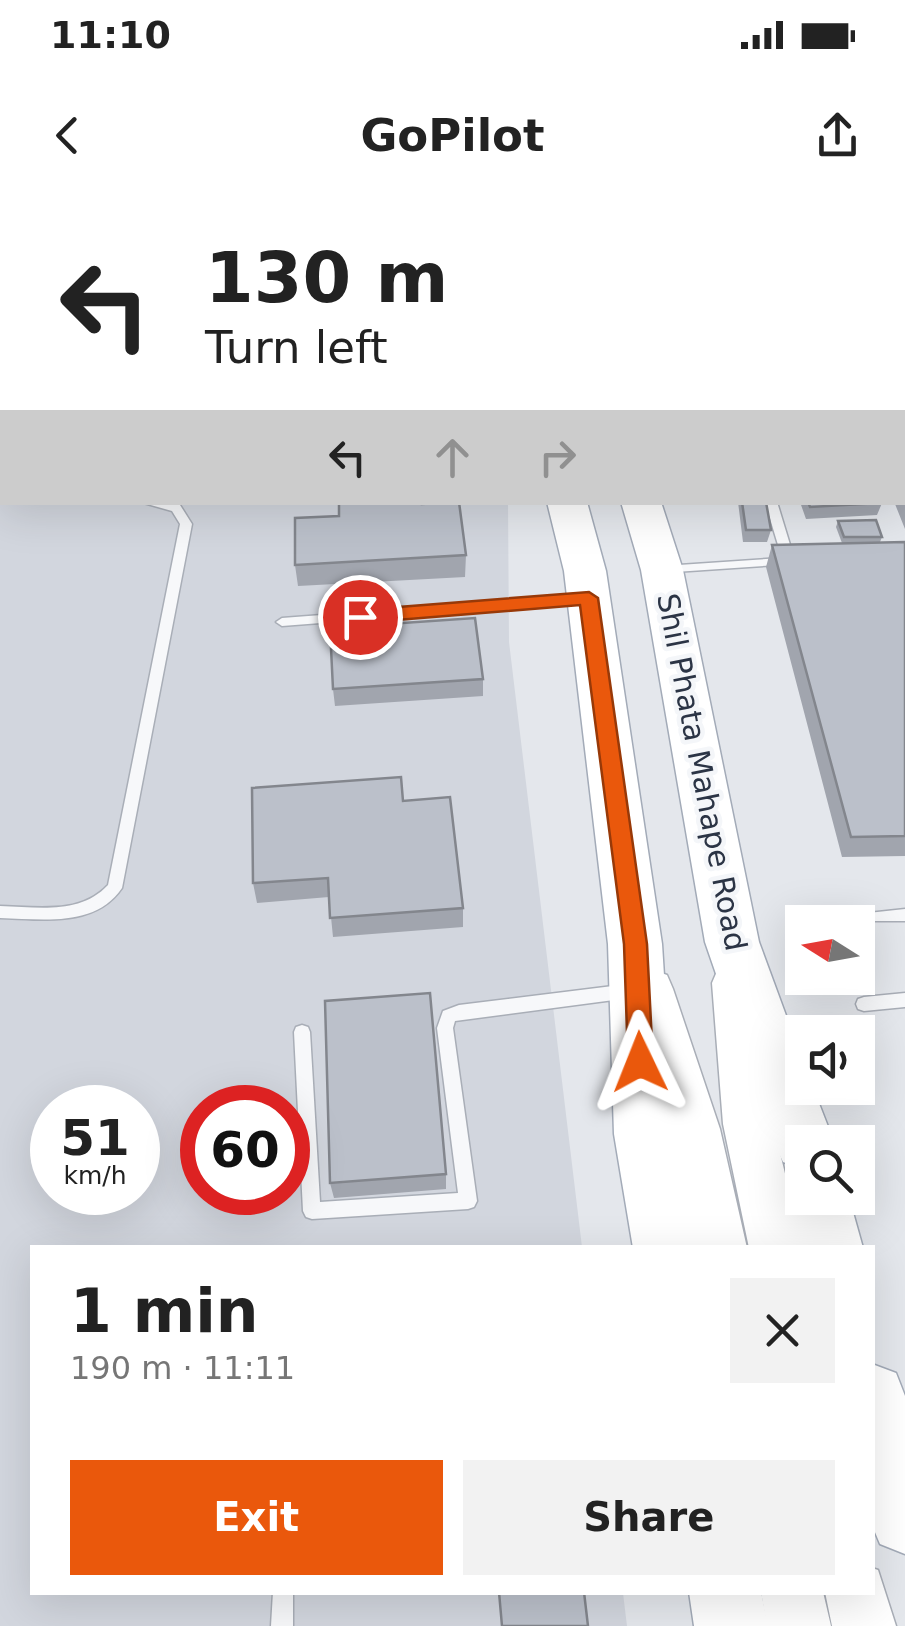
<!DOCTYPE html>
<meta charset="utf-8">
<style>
:root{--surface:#fff;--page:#f2f2f2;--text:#222;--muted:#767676;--accent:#ea580c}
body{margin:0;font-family:"DejaVu Sans",sans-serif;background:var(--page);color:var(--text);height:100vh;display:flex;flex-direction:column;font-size:38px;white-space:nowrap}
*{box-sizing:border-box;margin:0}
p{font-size:32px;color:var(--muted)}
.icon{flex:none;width:55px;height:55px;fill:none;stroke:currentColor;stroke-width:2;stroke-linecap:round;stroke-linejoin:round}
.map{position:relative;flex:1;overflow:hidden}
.details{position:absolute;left:30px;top:1045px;width:845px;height:350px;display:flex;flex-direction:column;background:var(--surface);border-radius:0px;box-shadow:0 10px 40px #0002}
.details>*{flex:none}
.hud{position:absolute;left:0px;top:0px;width:905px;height:305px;box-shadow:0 10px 40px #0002;background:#fff;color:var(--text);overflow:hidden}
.needle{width:65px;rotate:281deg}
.controls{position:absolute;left:785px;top:705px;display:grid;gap:20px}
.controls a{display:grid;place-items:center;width:90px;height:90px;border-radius:0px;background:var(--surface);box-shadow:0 10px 40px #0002;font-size:50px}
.speed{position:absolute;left:30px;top:885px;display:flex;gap:20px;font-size:50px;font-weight:700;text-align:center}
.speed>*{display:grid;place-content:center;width:130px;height:130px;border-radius:50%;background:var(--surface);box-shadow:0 10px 40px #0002;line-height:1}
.speed small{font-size:25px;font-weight:400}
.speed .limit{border:15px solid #d22;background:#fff;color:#111}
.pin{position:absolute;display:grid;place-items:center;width:85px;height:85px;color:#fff;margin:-42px;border:5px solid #fff;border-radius:50%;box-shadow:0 2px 10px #0007}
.me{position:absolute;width:110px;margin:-55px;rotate:358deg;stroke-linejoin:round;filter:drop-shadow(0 0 8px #0008)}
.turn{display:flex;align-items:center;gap:35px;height:210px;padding:0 40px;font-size:45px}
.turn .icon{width:130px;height:130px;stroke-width:2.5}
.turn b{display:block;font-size:70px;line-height:85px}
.lanes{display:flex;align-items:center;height:95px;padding:0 40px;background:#0003;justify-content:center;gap:50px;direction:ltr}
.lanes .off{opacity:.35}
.round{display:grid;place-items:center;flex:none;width:105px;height:105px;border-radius:0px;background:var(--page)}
.overview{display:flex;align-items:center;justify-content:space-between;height:170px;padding:0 40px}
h1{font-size:60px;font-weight:600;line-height:75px}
.cta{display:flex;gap:20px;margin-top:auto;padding:20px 40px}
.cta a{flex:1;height:115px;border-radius:0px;background:var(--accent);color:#fff;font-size:40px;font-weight:600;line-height:115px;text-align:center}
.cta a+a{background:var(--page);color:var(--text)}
.status{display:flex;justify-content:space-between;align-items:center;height:70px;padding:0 50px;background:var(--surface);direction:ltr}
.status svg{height:28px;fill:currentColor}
header{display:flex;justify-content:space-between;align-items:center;height:130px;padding:0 40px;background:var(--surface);font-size:45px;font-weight:600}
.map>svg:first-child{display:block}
.built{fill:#d2d6de;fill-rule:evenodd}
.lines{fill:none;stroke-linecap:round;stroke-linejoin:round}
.lane-casing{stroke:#a9aeb7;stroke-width:3}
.secondary-casing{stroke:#a9aeb7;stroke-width:3}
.primary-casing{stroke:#a3abb8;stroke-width:3}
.lane{fill:#f7f8fa;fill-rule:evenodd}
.secondary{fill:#fff;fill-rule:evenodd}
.primary{fill:#fff;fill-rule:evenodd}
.wall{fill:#a1a5ae}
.building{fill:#bbc0ca;stroke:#83868d;stroke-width:2.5}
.route{fill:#ea580c;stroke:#983908;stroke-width:2.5}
.labels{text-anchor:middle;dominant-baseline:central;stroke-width:9;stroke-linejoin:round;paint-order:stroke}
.street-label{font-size:30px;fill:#2b3445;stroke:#f4f6f9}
</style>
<div class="status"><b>11:10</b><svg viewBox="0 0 49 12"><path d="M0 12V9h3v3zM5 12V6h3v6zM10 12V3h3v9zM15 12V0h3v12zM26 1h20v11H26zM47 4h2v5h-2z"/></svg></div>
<header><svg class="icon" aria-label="back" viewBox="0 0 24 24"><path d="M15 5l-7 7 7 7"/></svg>GoPilot<svg class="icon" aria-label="share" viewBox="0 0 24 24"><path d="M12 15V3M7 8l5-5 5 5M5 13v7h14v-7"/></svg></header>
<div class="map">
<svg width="905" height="1426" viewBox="0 0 905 1426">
<rect width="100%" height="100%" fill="#e4e7ec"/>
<path class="built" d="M0 0H504L2 2V302L508 303 509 442 582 1047 32 1048V1392L623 1393 627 1426H0ZM52 908H138V992H52ZM202 908H288V992H202Z"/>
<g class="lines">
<g class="lane-casing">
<path id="lane" d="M325 0H333L332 2H324Z
M441 0H449L450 2H441Z
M0 294H2V302H0Z
M140 302H167L180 305 192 324 122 688C95 728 42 719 0 718V706C38 707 80 715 108 685L180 324 172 311Z
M765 302H777L795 361 793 364 660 373V367L664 366 782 358Z
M585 395 591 399 589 402 282 426 276 422 282 418Z
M905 709V721H868L865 717 868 713Z
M629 784 635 786 637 791 635 796 629 798 455 821 453 828 477 1001 474 1007 468 1009 312 1019 306 1017 303 1011 294 832 296 827 302 825 308 827 310 832 320 1002 458 993 437 828 443 811 459 805Z
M905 793V807L864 811 858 809 856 804 858 799 864 797Z
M273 1392H293V1426H271Z"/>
</g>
<g class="secondary-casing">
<path id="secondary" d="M735 763 752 769 758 783 773 924 803 1048H749L723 924 712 783 718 769Z
M650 769 667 775 673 789 720 929 747 1048H693L670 929 627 789 633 775Z
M872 1368 878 1370 896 1426H832L825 1392H872Z
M761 1392H823L831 1426H767Z"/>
</g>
<g class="primary-casing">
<path id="primary" d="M560 0H592V2H561Z
M613 0H645V2H614Z
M547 302H587L606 371 662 744 674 934 695 1048H633L614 934 608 744 564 371Z
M621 302H661L683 370 759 742 802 859V888H813L834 942H802V969L783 962 774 942 705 742 641 370Z
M802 975V998H849L863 1048H801L789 998 797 977Z
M872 1164 896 1173 905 1196V1354L880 1344 872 1325Z
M689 1392H761L768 1426H694Z"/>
</g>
<use href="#lane" class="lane"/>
<use href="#secondary" class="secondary"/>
<use href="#primary" class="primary"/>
</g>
<path class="wall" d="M339 0H415V2H339Z
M677 0H754V2H677Z
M861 0H875V2H861Z
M902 291H905V329L895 304 902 302Z
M738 302H766L771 330 767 342H743Z
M800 302H881L882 303 877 315 806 319Z
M838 321 882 337 880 342H905V656L842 657 766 367 772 345 842 343 836 327Z
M466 355 465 377 298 386 295 365Z
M483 479V496L335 506 333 489Z
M403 601 463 708V727L333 737 329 697 257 703 253 683Z
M446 974V989L334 998 330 983Z"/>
<path class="building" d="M704 0H733V2H704Z
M757 0H781V2H757Z
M790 0H801L820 2H789Z
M825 0H841V2H825Z
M877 0H894V2H877Z
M898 0H905V20L902 19V2H898Z
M902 81 905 82V98H902Z
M902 102H905V115H902Z
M902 118H905V133H902Z
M902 238H905V264H902Z
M339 302H422V304L459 302 466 355 295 365V318L339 316Z
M742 302H766L771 330H746Z
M808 302H881L882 303 810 307Z
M876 320 882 337H844L838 321Z
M905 342V636L851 637 772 345Z
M475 418 483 479 333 489 330 428Z
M401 577 403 601 450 597 463 708 330 718 328 678 253 683 252 588Z
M430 793 446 974 330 983 325 801Z
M499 1392H584L588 1426H502Z"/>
<path class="route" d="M589 392 598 398 647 744 653 862 649 870 640 873 632 870 628 862 624 744 580 405 360 423 351 417 360 410Z"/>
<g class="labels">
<g class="street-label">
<text transform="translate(702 572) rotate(79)">Shil Phata Mahape Road</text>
</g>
</g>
</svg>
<div class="controls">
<a><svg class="needle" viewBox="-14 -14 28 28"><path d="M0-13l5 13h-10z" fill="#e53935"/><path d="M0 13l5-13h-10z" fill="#767676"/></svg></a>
<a><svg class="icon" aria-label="sound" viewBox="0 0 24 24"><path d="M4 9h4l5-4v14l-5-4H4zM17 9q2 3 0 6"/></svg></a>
<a><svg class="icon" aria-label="search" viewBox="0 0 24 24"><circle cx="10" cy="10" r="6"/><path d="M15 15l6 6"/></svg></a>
</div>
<div class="speed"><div>51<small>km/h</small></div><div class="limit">60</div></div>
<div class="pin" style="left:360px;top:417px;background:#d93025"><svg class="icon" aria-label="arrive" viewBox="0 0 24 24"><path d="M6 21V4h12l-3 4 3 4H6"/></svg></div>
<svg class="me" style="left:640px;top:862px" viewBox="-20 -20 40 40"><path d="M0-17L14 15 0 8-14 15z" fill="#ea580c" stroke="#fff" stroke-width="4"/></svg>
<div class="hud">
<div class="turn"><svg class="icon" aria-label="left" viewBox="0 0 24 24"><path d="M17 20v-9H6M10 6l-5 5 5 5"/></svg><div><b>130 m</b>Turn left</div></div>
<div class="lanes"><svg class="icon" aria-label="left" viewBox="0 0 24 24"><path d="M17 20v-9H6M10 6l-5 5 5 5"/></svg><svg class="icon off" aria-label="ahead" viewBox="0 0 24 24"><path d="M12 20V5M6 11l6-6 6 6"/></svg><svg class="icon off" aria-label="right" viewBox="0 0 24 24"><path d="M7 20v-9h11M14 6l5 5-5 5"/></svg></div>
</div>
<section class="details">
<div class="overview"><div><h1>1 min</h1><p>190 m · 11:11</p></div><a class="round"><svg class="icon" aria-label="close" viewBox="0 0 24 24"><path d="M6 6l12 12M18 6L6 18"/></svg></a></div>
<div class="cta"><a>Exit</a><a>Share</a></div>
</section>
</div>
